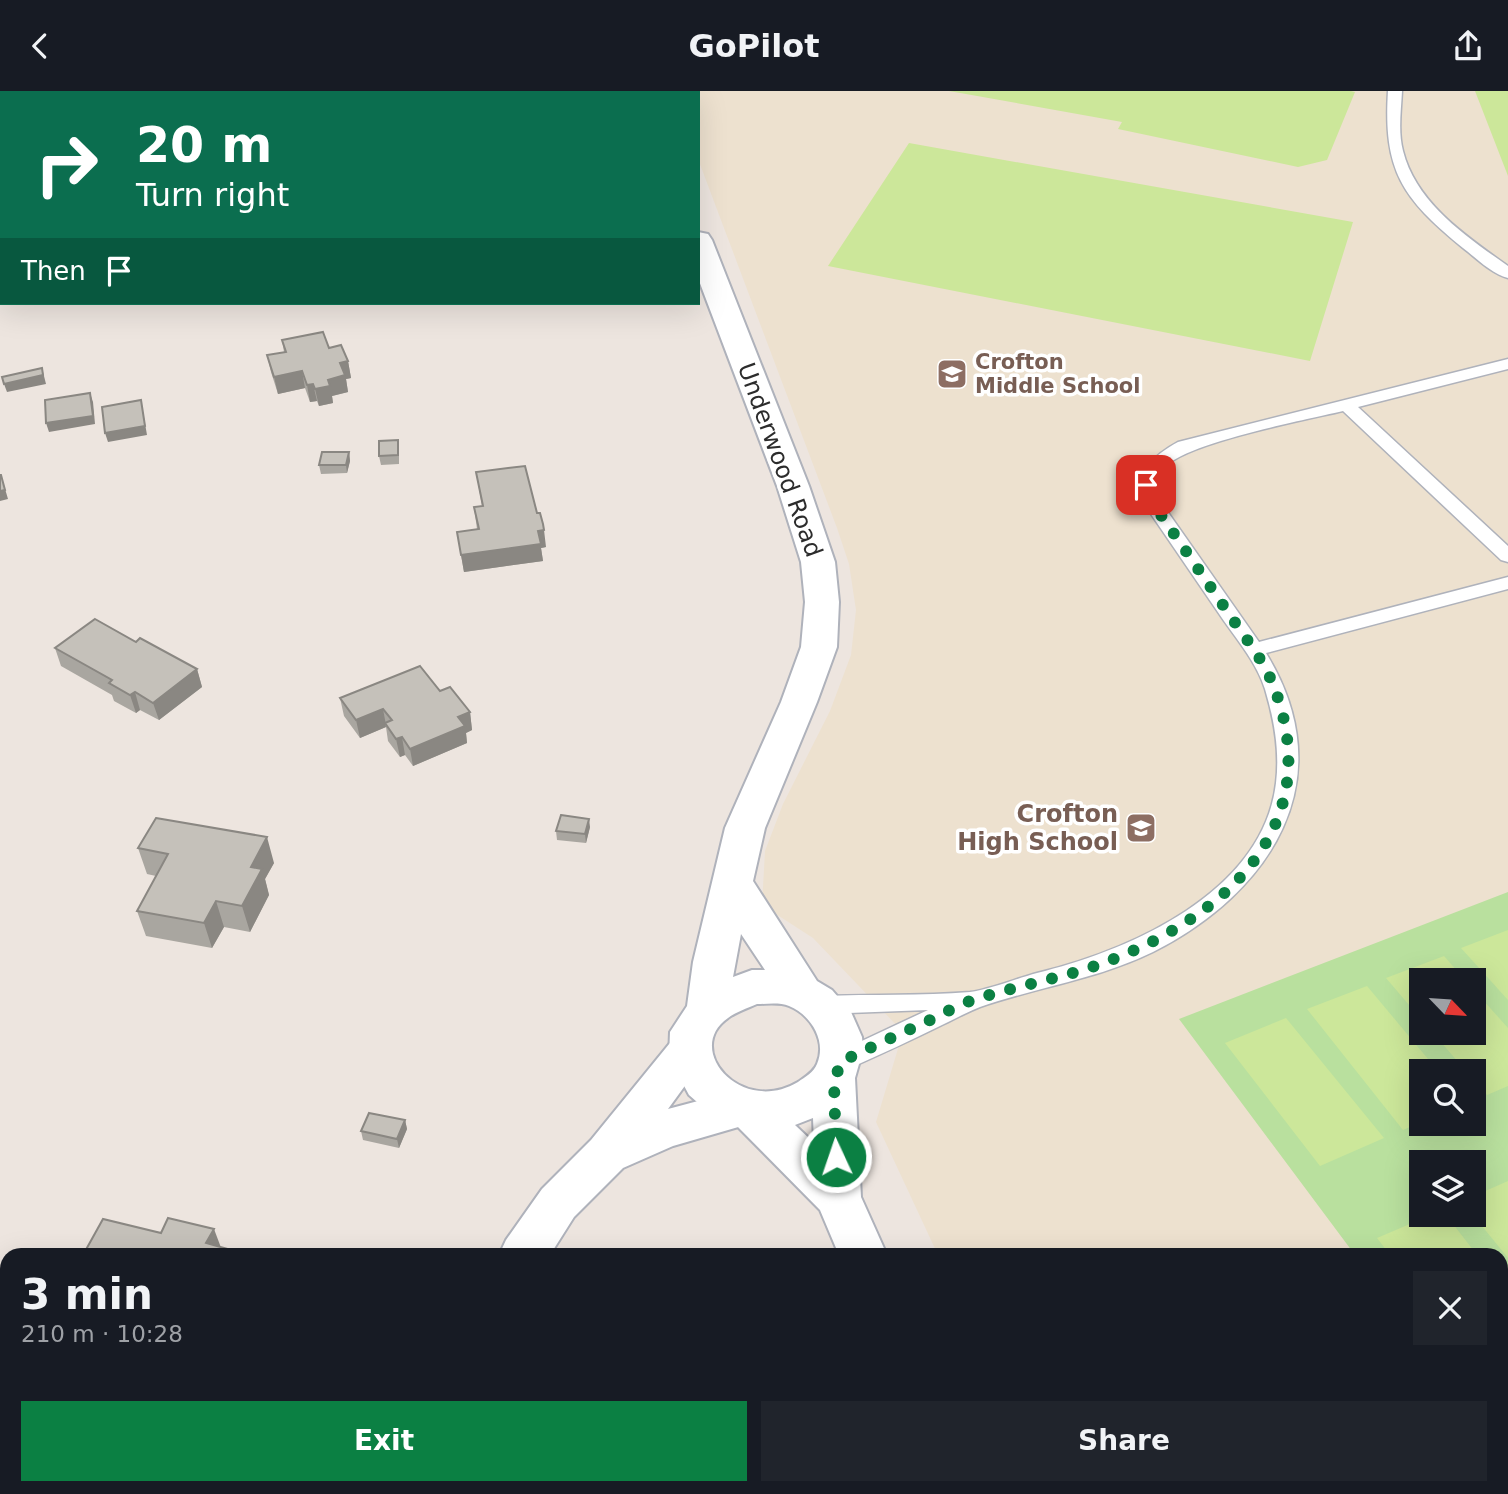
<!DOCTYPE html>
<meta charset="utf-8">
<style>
:root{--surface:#171b24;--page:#20242c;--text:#f1f3f6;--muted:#9ea1a6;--accent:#0b8043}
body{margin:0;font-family:"DejaVu Sans",sans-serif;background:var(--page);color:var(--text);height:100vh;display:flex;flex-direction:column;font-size:26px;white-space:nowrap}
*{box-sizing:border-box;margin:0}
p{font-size:23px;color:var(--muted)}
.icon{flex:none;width:38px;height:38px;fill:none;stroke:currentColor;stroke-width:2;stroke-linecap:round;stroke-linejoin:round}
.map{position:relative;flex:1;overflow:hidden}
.side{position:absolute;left:0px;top:1157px;width:1508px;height:247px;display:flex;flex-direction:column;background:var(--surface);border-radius:21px 21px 0 0;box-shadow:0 7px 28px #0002}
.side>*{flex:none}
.top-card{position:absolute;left:0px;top:0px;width:700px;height:214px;box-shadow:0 7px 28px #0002;background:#0b6e4f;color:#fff;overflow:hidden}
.needle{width:46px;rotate:115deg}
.tools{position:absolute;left:1409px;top:877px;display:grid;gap:14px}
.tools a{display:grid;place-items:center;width:77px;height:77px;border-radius:0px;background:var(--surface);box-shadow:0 7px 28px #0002;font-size:35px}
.pin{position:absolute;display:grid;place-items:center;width:60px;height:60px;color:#fff;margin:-30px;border-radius:14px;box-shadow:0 4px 10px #0006}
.me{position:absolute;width:77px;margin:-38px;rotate:357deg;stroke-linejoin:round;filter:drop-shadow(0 0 5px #0008)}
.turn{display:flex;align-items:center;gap:24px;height:147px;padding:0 21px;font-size:32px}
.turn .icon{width:91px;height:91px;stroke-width:2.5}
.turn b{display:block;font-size:49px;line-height:60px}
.then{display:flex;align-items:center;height:66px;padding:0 21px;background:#0003;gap:14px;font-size:26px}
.round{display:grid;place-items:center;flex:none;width:74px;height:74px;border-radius:0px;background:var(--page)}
.head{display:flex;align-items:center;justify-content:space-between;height:119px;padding:0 21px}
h1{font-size:42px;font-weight:700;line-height:52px}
.primary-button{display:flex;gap:14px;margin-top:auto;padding:14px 21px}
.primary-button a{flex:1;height:80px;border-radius:0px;background:var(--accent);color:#fff;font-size:28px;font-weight:700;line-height:80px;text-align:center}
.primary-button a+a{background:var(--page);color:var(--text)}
header{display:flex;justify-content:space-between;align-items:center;height:91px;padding:0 21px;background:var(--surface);font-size:32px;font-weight:700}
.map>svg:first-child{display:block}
.education{fill:#ede1cf;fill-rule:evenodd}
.green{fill:#b9e09e;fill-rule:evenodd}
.pitch{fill:#cce79a}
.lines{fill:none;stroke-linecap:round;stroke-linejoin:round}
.lane-casing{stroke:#afb2bb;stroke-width:3}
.street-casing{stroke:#afb2bb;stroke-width:4}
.secondary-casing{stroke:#afb2bb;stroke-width:4}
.lane{fill:#fff;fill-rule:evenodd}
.street{fill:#fff;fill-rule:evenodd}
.secondary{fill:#fff;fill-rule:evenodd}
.wall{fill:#a9a6a0}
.shaded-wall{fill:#8a8782}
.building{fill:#c5c1ba;stroke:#8a8782;stroke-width:2}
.route{stroke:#0b8043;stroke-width:12;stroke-dasharray:0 21.6}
.labels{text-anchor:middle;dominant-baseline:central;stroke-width:7;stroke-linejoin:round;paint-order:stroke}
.far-education-label{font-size:21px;font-weight:bold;fill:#785e54;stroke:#fff;text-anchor:start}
.street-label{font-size:24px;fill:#2c2c2c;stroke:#fff}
.education-label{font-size:24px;font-weight:bold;fill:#785e54;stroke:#fff;text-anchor:end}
</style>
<header><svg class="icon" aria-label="back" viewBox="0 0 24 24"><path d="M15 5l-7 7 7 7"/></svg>GoPilot<svg class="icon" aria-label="share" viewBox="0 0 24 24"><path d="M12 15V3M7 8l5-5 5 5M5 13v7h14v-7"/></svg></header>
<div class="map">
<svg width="1508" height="1403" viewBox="0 0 1508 1403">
<rect width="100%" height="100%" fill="#ede5df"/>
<path class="education" d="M674 0H1508V1403H1049L1046 1397 1502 1396V1164H938L876 1031 903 941 813 847 762 814 765 760 783 713 830 620 851 564 856 519 849 473 837 437 698 68V2ZM1421 889H1474V942H1421ZM1421 980H1474V1032H1421ZM1421 1071H1474V1124H1421Z"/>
<path class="green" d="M1508 801V1343L1502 1346V1164H1355L1179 928ZM1421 889H1474V942H1421ZM1421 980H1474V1032H1421ZM1421 1071H1474V1124H1421Z"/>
<path class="pitch" d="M949 0H1351L1355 1 1327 69 1298 76 1118 38 1122 31Z
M1475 0H1508V85Z
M909 52 1353 131 1310 270 828 175Z
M1508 839V909L1461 857Z
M1444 865 1465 889H1421V928L1386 887Z
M1367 895 1438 980H1421V1031L1403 1039 1307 918Z
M1474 899 1508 937V995L1487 1004 1474 989V980H1466L1433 942H1474Z
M1286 927 1384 1047 1320 1075 1225 952Z
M1508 1090V1167L1473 1124 1474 1105Z
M1431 1124H1446L1477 1164H1390L1377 1147Z
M1502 1195 1508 1203V1284L1502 1287Z"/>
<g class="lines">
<g class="lane-casing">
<path id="lane" d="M1388 0H1402C1401 20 1398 41 1403 60 1416 112 1467 146 1508 175V187C1492 183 1476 167 1463 157 1402 107 1383 80 1388 0Z
M1508 268V278L1358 316 1508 455V471L1501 469 1343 320C1305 329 1186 352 1165 376 1157 385 1157 396 1158 407L1259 551 1508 486V498L1266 562C1344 689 1271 801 1153 861 1098 888 1038 896 980 916 967 921 955 928 942 934 912 949 881 963 850 977L842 980 834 977 830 970 834 963 928 919 822 923 814 921 810 914 814 907 822 905C871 903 922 905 970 901 988 899 1018 887 1037 882 1130 859 1263 802 1276 692 1280 660 1274 628 1265 598 1257 573 1239 551 1224 530 1196 489 1168 448 1140 407 1138 379 1154 364 1178 351Z"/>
</g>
<g class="street-casing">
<path id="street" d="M689 941 704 947 711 959 668 1018 743 998 759 1004 765 1017 759 1030 673 1055 623 1077 574 1126 550 1164H499L506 1149 542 1098 591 1049 674 947Z
M372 1396H424L421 1403H369Z"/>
</g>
<g class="secondary-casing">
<path id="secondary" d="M633 0H659V2H633Z
M698 141 708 143 712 149 809 395 835 471 839 511 837 556 817 611 765 737 753 790 817 890 832 899 851 921 862 946 863 959 855 987 861 1106 887 1164H839L820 1119 733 1031 712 1024 689 1004 669 967 670 941 687 915 693 871 725 737 781 611 801 556 805 511 801 471 777 395 698 187ZM741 843 765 879H752L733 886ZM757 913C767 913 780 911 789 915 811 924 827 950 817 973 814 981 805 986 798 991 741 1025 683 958 728 927 736 921 748 917 757 913ZM813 1027 814 1052 795 1034Z
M938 1396H990L993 1403H941Z"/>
</g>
<use href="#lane" class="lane"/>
<use href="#street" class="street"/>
<use href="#secondary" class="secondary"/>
</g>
<path class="wall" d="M282 249 329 257 348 270 351 287 346 288 348 301 332 305 333 312 319 315 317 310 310 311 305 297 278 303 271 281 267 264 284 261Z
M399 357V373L381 374 379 365Z
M349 361 350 370 347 382 321 383 319 374Z
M476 381 546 456 541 457 543 470 464 481 457 441 477 438 474 416 482 415Z
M136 551 197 578 202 596 159 629 140 619 136 622 114 610 112 604 61 575 55 557Z
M440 600 470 621 472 639 466 642 467 652 413 675 405 664 400 666 388 650 386 636 360 647 344 625 340 607Z
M590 736 586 752 557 749 556 740Z
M138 757 274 772 265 788 269 804 250 841 224 836 212 857 146 845 137 820 156 785 147 783Z
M405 1029 407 1038 399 1057 363 1049 361 1040Z"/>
<path class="shaded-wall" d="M348 270 351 287 346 288 348 301 332 305 333 312 319 315 315 298 328 289 340 272Z
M42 277 46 293 7 301 4 293Z
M302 280 305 297 278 303 274 286Z
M313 293 317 310 310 311 307 294Z
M90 302 93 311 95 333 49 341 46 332Z
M141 309 147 344 108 351 105 342Z
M349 361 350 370 347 382 346 374Z
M1 384 8 408 0 410V400Z
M544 439 546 456 541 457 543 470 464 481 461 464 538 440Z
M197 578 202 596 159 629 153 612Z
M135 601 140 619 136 622 130 604Z
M383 618 386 634 385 632 386 636 360 647 356 629Z
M470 621 472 639 466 642 467 652 413 675 410 658 458 626Z
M402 646 405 664 400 666 396 648Z
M589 728 590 736 586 752 585 743Z
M267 746 274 772 265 788 269 804 250 841 242 815 251 776Z
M216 810 224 836 212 857 204 832Z
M405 1029 407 1038 399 1057 397 1048Z
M214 1138 223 1162 206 1152Z"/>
<path class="building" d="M424 0H459V2H424Z
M323 241 329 257 341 254 348 270 340 272 345 284 328 289 330 295 315 298 313 293 307 294 302 280 274 286 267 264 286 261 282 249Z
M42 277 43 284 4 293 2 286Z
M90 302 93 325 46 332 45 309Z
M141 309 145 335 105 342 102 316Z
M398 349V364L379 365V350Z
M322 361H349L346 374H319Z
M525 375 537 422H540L543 433 544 439 538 440 541 453 461 464 457 441 479 438 474 416 483 415 476 381Z
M0 384H1L5 399 0 400Z
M95 528 136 551 140 547 197 578 153 612 135 601 130 604 109 592 112 589 55 557Z
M420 575 440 600 450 596 470 621 458 626 465 635 410 658 402 646 396 648 385 632 392 629 383 618 356 629 340 607Z
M561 724 589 728 585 743 556 740Z
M156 727 267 746 251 776 262 778 242 815 216 810 204 832 137 820 168 763 138 757Z
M369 1022 405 1029 397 1048 361 1040Z
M168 1127 214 1138 206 1152 231 1159 229 1164H83L103 1128 161 1142Z"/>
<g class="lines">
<path class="route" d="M836 1066 834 989 842 970C870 957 899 943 928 930 943 923 959 913 976 908 1016 895 1058 888 1098 874 1222 829 1328 738 1274 596 1264 569 1243 544 1227 520 1201 482 1175 444 1149 407L1146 394"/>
</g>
<defs>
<g id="school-square" transform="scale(1.575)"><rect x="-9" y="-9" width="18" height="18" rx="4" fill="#8d6e63" stroke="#fff"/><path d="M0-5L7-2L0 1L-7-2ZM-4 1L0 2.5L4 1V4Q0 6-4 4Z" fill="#fff"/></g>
</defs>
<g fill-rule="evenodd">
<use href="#school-square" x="952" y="283"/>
<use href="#school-square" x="1141" y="737"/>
</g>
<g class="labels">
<g class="far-education-label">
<text x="975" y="271">Crofton<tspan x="975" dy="24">Middle School</tspan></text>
</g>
<g class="street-label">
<text transform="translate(780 369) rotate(70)">Underwood Road</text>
</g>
<g class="education-label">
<text x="1118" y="723">Crofton<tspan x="1118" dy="28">High School</tspan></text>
</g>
</g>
</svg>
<div class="tools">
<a><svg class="needle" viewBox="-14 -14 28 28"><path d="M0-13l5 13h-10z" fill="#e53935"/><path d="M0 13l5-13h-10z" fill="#9ea1a6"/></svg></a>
<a><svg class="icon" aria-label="search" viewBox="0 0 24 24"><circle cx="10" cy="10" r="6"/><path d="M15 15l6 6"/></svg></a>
<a><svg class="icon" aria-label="layers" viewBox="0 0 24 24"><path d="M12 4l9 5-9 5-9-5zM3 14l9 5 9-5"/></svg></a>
</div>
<div class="pin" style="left:1146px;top:394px;background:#d93025"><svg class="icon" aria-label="arrive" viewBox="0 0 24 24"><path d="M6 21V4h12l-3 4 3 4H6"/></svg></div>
<svg class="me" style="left:836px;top:1066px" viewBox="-20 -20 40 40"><circle r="17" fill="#0b8043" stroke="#fff" stroke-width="3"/><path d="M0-11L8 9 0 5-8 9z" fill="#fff"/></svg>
<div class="top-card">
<div class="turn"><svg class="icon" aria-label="right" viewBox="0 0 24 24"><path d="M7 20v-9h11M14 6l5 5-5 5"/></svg><div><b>20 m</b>Turn right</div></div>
<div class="then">Then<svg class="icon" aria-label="arrive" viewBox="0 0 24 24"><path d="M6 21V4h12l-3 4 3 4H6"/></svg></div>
</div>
<section class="side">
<div class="head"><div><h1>3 min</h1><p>210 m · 10:28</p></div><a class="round"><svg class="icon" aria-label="close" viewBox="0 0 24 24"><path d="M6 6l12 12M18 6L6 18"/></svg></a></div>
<div class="primary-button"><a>Exit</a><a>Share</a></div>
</section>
</div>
